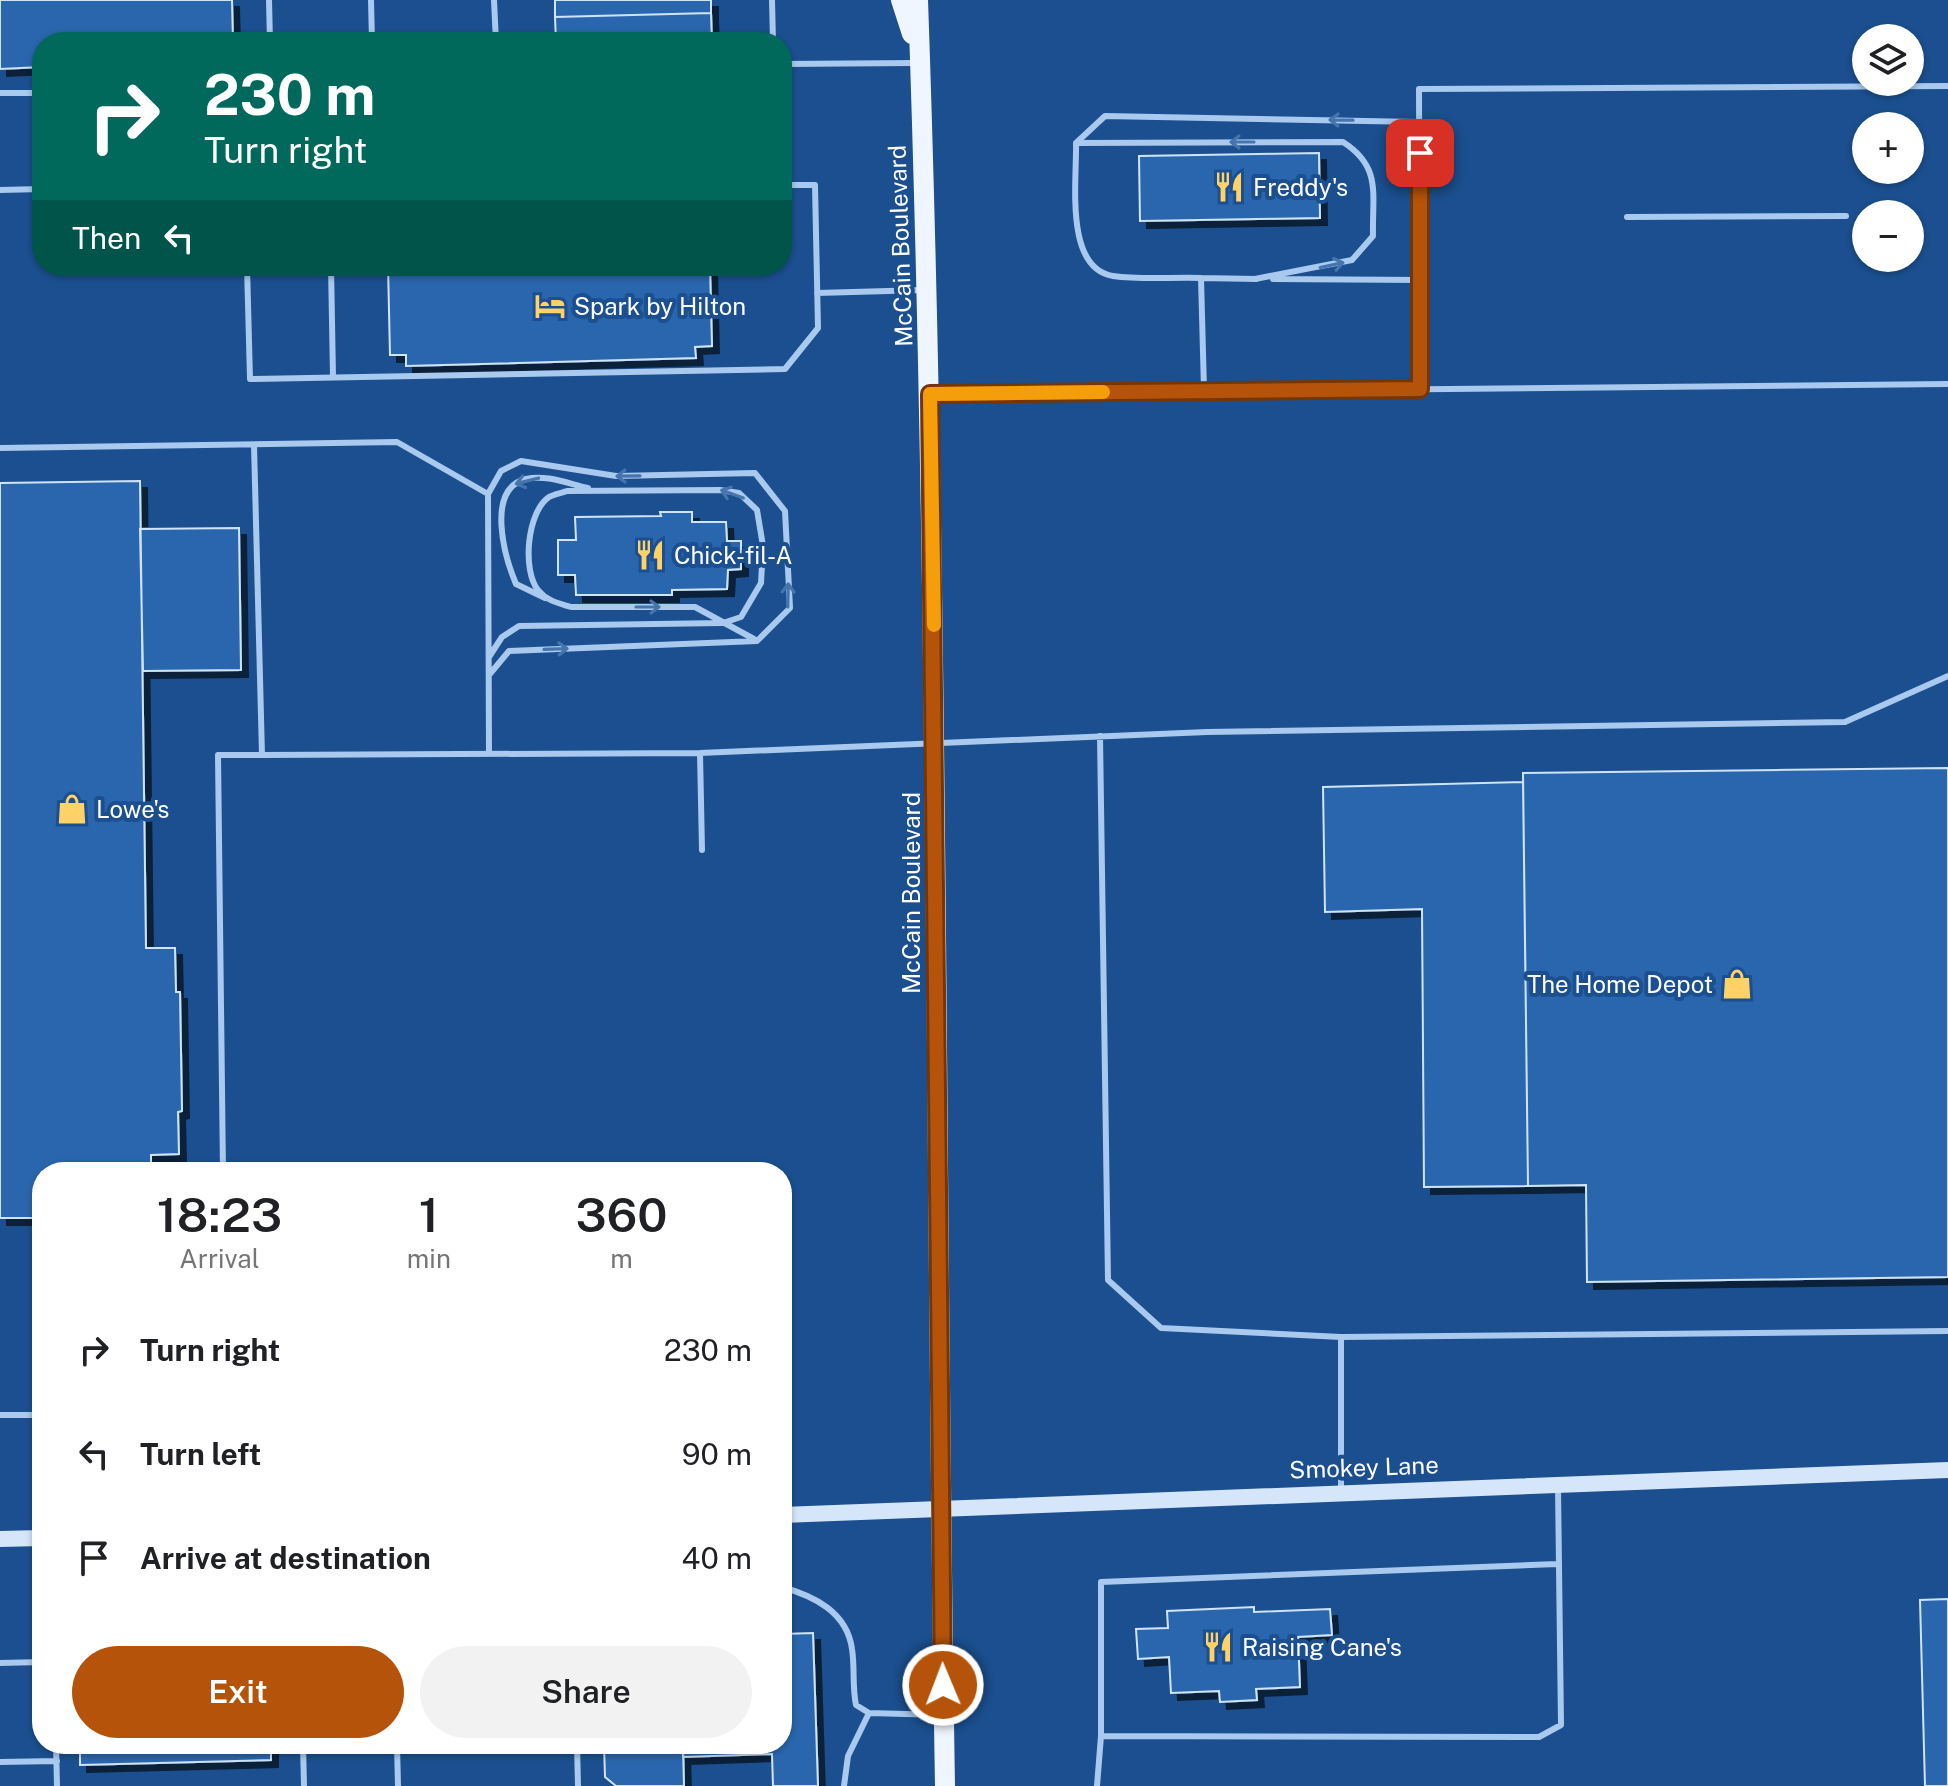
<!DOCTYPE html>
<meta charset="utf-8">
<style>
:root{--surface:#fff;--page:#f2f2f2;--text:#202124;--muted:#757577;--accent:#b45309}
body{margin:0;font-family:"Public Sans",sans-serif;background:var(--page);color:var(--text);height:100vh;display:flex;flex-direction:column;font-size:30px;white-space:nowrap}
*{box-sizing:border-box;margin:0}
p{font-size:26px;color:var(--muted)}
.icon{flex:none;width:44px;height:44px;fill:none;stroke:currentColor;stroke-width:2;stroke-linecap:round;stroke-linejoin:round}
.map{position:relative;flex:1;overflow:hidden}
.drawer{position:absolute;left:32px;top:1162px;width:760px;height:592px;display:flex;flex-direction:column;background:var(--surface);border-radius:32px;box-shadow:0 2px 6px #0004}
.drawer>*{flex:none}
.top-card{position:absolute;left:32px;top:32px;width:760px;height:244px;border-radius:32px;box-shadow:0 2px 6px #0004;background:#00695c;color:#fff;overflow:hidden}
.controls{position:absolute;left:1852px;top:24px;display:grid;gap:16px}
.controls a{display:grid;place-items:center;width:72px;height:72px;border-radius:50%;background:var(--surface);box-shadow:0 2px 6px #0004;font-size:40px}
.pin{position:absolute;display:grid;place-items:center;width:68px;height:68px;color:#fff;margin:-34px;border-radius:16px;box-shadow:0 4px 12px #0006}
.me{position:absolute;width:88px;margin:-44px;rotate:359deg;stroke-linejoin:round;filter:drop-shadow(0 0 6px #0008)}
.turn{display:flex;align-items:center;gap:28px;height:168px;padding:0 40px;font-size:36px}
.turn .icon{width:104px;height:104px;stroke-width:2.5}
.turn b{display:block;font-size:56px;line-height:68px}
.then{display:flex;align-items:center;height:76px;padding:0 40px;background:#0003;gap:16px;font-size:30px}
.eta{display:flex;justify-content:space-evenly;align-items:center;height:136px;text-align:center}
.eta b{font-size:48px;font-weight:600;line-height:56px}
.cta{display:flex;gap:16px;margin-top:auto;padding:16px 40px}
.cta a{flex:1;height:92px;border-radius:48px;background:var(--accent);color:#fff;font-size:32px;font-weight:600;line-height:92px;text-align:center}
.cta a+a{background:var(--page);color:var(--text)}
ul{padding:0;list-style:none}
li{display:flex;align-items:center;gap:24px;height:104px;padding:0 40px}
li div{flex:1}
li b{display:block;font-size:30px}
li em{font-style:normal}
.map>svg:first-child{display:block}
.building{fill:#2a66ad;stroke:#cfe3fa;stroke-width:2;filter:url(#shadow)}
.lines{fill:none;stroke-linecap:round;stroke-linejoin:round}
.lane{stroke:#a9c9ee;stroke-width:6}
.secondary{stroke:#d6e6fa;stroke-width:16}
.primary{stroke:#f0f6ff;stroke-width:20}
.oneway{stroke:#4674ac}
.route-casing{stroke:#753606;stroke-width:20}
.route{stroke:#b45309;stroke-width:14}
.slow{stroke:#f59e0b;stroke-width:14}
.labels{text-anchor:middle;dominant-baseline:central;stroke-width:8;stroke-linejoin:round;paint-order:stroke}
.poi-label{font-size:24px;fill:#fff;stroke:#1b4f8f;text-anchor:start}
.street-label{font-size:24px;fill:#fff;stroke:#1b4f8f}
</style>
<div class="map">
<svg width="1948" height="1786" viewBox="0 0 1948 1786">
<defs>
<filter id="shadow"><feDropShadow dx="7" dy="7" stdDeviation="0" flood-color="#0009"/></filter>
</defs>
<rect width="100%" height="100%" fill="#1b4f8f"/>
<path class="building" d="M0 0H232L233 42H42V67L0 69Z
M555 0H711V13L555 17Z
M711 13 712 42H556L555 17Z
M1319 153 1320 218 1140 221 1139 156Z
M388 266H710L712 346 695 347 696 358 406 366V355H390Z
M140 481 146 948H175L176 992H180L182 1111 178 1112 179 1154 151 1155V1172H42V1218H0V483Z
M660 512H692V522H726L727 541H741V569L728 570 727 589 672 590V595H576L575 575H558V540H576L575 517 661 516Z
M239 528 241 670 143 671 140 529Z
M1948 768V1277L1587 1282 1586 1185 1528 1186 1523 773Z
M1523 782 1528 1186 1424 1187 1422 909 1325 912 1323 787Z
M1948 1599V1786H1925L1920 1600Z
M1254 1607V1612L1330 1609 1332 1635 1298 1637 1300 1687 1256 1689 1257 1700 1220 1702 1219 1691 1171 1693 1169 1657 1138 1659 1136 1629 1168 1628 1167 1611Z
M813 1633 818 1786H773L772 1754 683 1757V1744H782V1634Z
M80 1744H271V1760L80 1765Z
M604 1744H683L684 1786H616L605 1777Z"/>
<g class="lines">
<path class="lane" d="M269 0 270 42
M371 0 372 42
M494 0 496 42
M772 0 773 42
M782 64 914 63
M0 93H42
M1076 143 1343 142C1382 167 1372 194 1373 236L1352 260 1255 279
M0 190 42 189
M1627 217 1846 216
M247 266 250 379 785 369 818 328 815 185H782
M331 266 333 377
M1201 278 1257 279
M1273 279 1421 280
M817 293 924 290
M1420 389 1419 89 1948 86
M1204 390 1201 278C1173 277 1141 280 1113 276 1064 268 1077 180 1076 143L1105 116 1419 122
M934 394 1948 384
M0 448 397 442 488 494
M545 598 516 584C505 558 485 489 526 479 546 474 569 484 588 488
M489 657 502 637 519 626 723 623 741 617 761 583 763 546 757 510 739 493 720 490 567 491C562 493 554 494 549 497 527 512 522 570 538 590 547 601 558 603 571 607H695L754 639
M489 675 509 651 757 641 790 608 785 511 755 473 616 476 521 461 501 471 488 494 489 754
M1100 736 1108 1280 1161 1328 1341 1337V1492
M700 753 702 850
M262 755 700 753 1207 732 1845 722 1948 676
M223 1172 218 755H262L254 445
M1341 1337 1948 1331
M0 1415H42
M782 1587C814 1596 847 1612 852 1649 855 1668 852 1686 856 1705L869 1713 942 1715
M0 1663 42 1662
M1101 1736V1582L1557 1564
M56 1744 57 1786
M303 1744 304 1786
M397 1744 398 1786
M577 1744 578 1786
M0 1762 57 1761
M844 1786 848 1756 869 1713
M1097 1786 1101 1736 1539 1737 1561 1725 1558 1487"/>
<path class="secondary" d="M782 1515 1948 1470
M0 1539 42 1538"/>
<path class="primary" d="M901 0 912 34
M918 0C939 595 935 1191 945 1786"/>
</g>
<defs><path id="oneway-shaft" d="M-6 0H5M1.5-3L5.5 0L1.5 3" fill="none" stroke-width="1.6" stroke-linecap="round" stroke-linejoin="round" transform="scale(2)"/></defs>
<g class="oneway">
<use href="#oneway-shaft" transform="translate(1341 120) rotate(-179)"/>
<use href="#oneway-shaft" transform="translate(1242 142) rotate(180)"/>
<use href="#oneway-shaft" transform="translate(1332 265) rotate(-12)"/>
<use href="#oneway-shaft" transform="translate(628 476) rotate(179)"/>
<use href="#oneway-shaft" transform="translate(527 481) rotate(166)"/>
<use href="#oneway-shaft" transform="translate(732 494) rotate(-160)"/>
<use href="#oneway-shaft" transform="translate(788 595) rotate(-89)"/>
<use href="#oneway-shaft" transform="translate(648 607)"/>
<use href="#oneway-shaft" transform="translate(556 649) rotate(-2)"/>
</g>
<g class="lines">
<g class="route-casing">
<path id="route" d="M943 1685 930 394 1420 389V153"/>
</g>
<use href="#route" class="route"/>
<path class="slow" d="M934 625 930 394 1103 392"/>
</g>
<defs>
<g id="restaurant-bare" transform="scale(2.4)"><path d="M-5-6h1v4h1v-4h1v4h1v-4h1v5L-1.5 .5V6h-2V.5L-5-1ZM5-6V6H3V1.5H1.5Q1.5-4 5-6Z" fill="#ffd166" stroke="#1b4f8f" stroke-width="2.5" paint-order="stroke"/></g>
<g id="hotel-bare" transform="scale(2.4)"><path d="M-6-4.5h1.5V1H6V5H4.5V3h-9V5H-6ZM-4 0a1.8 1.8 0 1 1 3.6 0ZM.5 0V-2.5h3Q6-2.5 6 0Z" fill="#ffd166" stroke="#1b4f8f" stroke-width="2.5" paint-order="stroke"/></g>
<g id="shop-bare" transform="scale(2.4)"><path d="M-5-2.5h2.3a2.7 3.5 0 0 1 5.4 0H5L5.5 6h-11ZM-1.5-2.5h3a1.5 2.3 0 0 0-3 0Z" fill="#ffd166" stroke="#1b4f8f" stroke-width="2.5" paint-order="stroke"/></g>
</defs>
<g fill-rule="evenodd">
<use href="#restaurant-bare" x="1229" y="187"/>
<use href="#hotel-bare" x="550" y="306"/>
<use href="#restaurant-bare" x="650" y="555"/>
<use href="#shop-bare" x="72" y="809"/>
<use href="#shop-bare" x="1737" y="984"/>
<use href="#restaurant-bare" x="1218" y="1647"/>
</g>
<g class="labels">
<g class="poi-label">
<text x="1253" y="187">Freddy's</text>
<text x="574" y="306">Spark by Hilton</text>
<text x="674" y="555">Chick-fil-A</text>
<text x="96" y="809">Lowe's</text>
<text x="1713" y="984" text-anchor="end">The Home Depot</text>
<text x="1242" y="1647">Raising Cane's</text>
</g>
<g class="street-label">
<text transform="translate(900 246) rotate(-92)">McCain Boulevard</text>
<text transform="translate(911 893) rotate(-90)">McCain Boulevard</text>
<text transform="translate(1364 1467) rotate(-2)">Smokey Lane</text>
</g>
</g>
</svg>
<div class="controls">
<a><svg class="icon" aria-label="layers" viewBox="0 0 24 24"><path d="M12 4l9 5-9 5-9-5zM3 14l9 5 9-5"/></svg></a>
<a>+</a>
<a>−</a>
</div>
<div class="pin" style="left:1420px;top:153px;background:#d93025"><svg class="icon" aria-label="arrive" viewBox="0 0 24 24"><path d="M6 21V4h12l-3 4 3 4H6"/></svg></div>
<svg class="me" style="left:943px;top:1685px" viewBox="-20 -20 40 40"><circle r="17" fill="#b45309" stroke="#fff" stroke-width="3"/><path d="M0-11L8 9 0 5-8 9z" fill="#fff"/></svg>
<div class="top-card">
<div class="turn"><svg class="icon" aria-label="right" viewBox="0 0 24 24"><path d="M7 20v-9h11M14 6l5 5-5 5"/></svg><div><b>230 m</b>Turn right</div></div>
<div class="then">Then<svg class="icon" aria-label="left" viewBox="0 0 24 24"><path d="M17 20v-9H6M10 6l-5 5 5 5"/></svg></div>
</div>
<section class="drawer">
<div class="eta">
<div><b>18:23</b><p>Arrival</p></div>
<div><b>1</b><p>min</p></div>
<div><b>360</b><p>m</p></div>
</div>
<ul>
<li><svg class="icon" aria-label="right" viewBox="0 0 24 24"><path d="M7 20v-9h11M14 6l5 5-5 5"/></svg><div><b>Turn right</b></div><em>230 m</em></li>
<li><svg class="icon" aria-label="left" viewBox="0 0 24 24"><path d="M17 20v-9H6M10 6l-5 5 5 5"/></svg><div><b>Turn left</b></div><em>90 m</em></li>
<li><svg class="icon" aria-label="arrive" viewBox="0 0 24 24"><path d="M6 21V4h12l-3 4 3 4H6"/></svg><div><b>Arrive at destination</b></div><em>40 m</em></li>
</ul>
<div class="cta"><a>Exit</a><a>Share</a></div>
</section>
</div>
